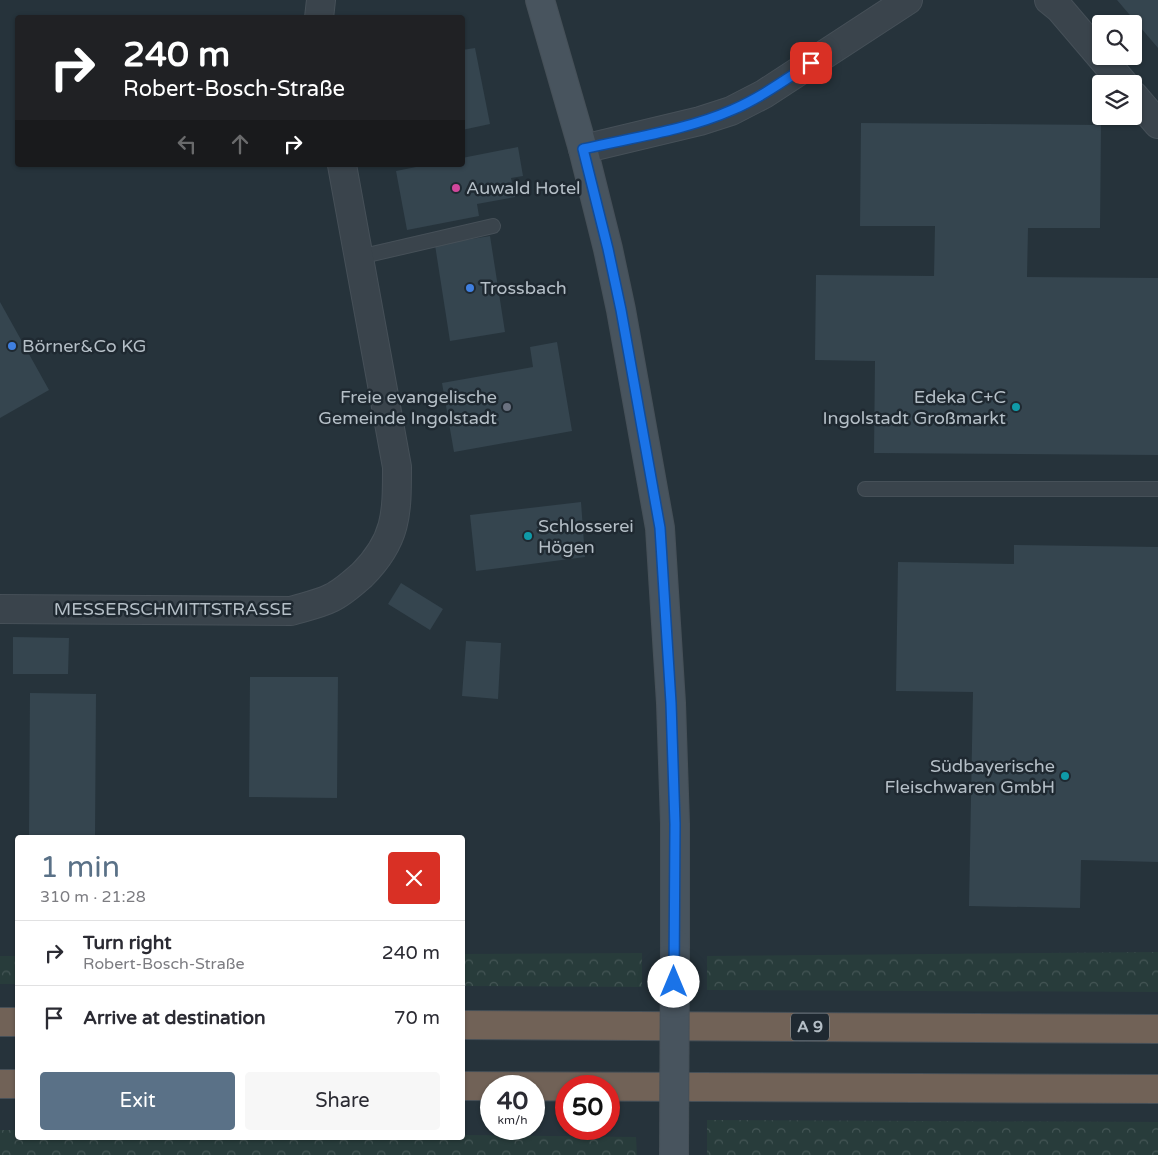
<!DOCTYPE html>
<meta charset="utf-8">
<style>
:root{--surface:#fff;--page:#f7f7f7;--text:#2b2b33;--muted:#7c7c81;--line:#e1e1e2;--accent:#5a7187}
body{margin:0;font-family:"Varela Round",sans-serif;background:var(--page);color:var(--text);height:100vh;display:flex;flex-direction:column;font-size:19px;white-space:nowrap}
*{box-sizing:border-box;margin:0}
p{font-size:16px;color:var(--muted)}
.icon{flex:none;width:28px;height:28px;fill:none;stroke:currentColor;stroke-width:2;stroke-linecap:round;stroke-linejoin:round}
.map{position:relative;flex:1;overflow:hidden}
.sheet{position:absolute;left:15px;top:835px;width:450px;height:305px;display:flex;flex-direction:column;background:var(--surface);border-radius:5px;box-shadow:0 1px 4px #0004}
.sheet>*{flex:none}
.banner{position:absolute;left:15px;top:15px;width:450px;height:152px;border-radius:5px;box-shadow:0 1px 4px #0004;background:#202124;color:#fff;overflow:hidden}
.controls{position:absolute;left:1092px;top:15px;display:grid;gap:10px}
.controls a{display:grid;place-items:center;width:50px;height:50px;border-radius:5px;background:var(--surface);box-shadow:0 1px 4px #0004;font-size:25px}
.speed{position:absolute;left:480px;top:1075px;display:flex;gap:10px;font-size:25px;font-weight:700;text-align:center}
.speed>*{display:grid;place-content:center;width:65px;height:65px;border-radius:50%;background:var(--surface);box-shadow:0 1px 4px #0004;line-height:1}
.speed small{font-size:12px;font-weight:400}
.speed .limit{border:8px solid #d22;background:#fff;color:#111}
.pin{position:absolute;display:grid;place-items:center;width:42px;height:42px;color:#fff;margin:-21px;border-radius:10px;box-shadow:0 2px 8px #0006}
.me{position:absolute;width:55px;margin:-28px;rotate:0deg;stroke-linejoin:round;filter:drop-shadow(0 0 4px #0008)}
.turn{display:flex;align-items:center;gap:18px;height:105px;padding:0 25px;font-size:22px}
.turn .icon{width:65px;height:65px;stroke-width:2.5}
.turn b{display:block;font-size:35px;line-height:42px}
.lanes{display:flex;align-items:center;height:48px;padding:0 25px;background:#0003;justify-content:center;gap:25px;direction:ltr}
.lanes .off{opacity:.35}
.round{display:grid;place-items:center;flex:none;width:52px;height:52px;border-radius:5px;background:var(--page)}
.overview{display:flex;align-items:center;justify-content:space-between;height:85px;padding:0 25px}
h1{font-size:30px;font-weight:600;line-height:38px;color:var(--accent)}
.cta{display:flex;gap:10px;margin-top:auto;padding:10px 25px}
.cta a{flex:1;height:58px;border-radius:5px;background:var(--accent);color:#fff;font-size:20px;font-weight:600;line-height:58px;text-align:center}
.cta a+a{background:var(--page);color:var(--text)}
ul{padding:0;list-style:none}
li{display:flex;align-items:center;gap:15px;height:65px;padding:0 25px;border-top:1px solid var(--line)}
li div{flex:1}
li b{display:block;font-size:19px}
li em{font-style:normal}
.map>svg:first-child{display:block}
.forest{fill:url(#forest-crowns)}
.building{fill:#35454f}
.lines{fill:none;stroke-linecap:round;stroke-linejoin:round}
.service-casing{stroke:#465058;stroke-width:16}
.minor-casing{stroke:#465058;stroke-width:30}
.secondary-casing{stroke:#465058;stroke-width:30}
.motorway-casing{stroke:#454f57;stroke-width:30}
.service{stroke:#3a444c;stroke-width:14}
.minor{stroke:#3a444c;stroke-width:28}
.secondary{stroke:#48545e;stroke-width:28}
.motorway{stroke:#716257;stroke-width:28}
.secondary-bridge-casing{stroke:#465058;stroke-width:30;stroke-linecap:butt}
.secondary-bridge{stroke:#48545e;stroke-width:28}
.route-casing{stroke:#114b97;stroke-width:12}
.route{stroke:#1a73e8;stroke-width:9}
.hotel-dot{fill:#d1479c;stroke:#1f2931;stroke-width:2}
.shop-dot{fill:#3f7fe0;stroke:#1f2931;stroke-width:2}
.worship-dot{fill:#6b7280;stroke:#1f2931;stroke-width:2}
.culture-dot{fill:#0f9aa8;stroke:#1f2931;stroke-width:2}
.labels{text-anchor:middle;dominant-baseline:central;stroke-width:5;stroke-linejoin:round;paint-order:stroke}
.shield{fill:#1f2931;stroke:#88929a;stroke-width:1}
.shield-label{font-size:16px;font-weight:bold;fill:#b5bfc7}
.poi-label{font-size:18px;fill:#b5bfc7;stroke:#1f2931;text-anchor:start}
.street-label{font-size:18px;fill:#b5bfc7;stroke:#1f2931}
</style>
<div class="map">
<svg width="1158" height="1155" viewBox="0 0 1158 1155">
<defs>
<pattern id="forest-crowns" width="20" height="18" patternUnits="userSpaceOnUse" patternTransform="scale(1.25)"><rect width="20" height="18" fill="#283c3b"/><path d="M2 6a3 3 0 1 1 6 0M12 15a3 3 0 1 1 6 0" fill="none" stroke="#455656"/></pattern>
</defs>
<rect width="100%" height="100%" fill="#26333b"/>
<path class="forest" d="M1158 952V992L707 990V956Z
M642 953V987L463 986V954Z
M0 956H17V984H0Z
M707 1120 1158 1122V1155H707Z
M0 1130H17L18 1138H462L463 1135 636 1137 637 1155H0Z"/>
<path class="building" d="M1117 0H1158V48Z
M475 48 490 124 462 130V50Z
M861 123 1101 125 1100 228H1028L1027 277 1158 278V455L874 453 875 361 815 360 816 275 934 276 935 226H860Z
M518 147 523 176 511 178 515 197 477 204 479 216 407 230 396 171 426 165H462V158Z
M490 236 505 332 450 341 435 245Z
M0 302 49 390 0 418Z
M557 342 572 431 454 452 442 383 533 367 530 347Z
M581 502 585 557 476 571 470 515Z
M1014 545 1158 547V862L1081 860 1080 908 969 906 973 692 896 691 898 562 1014 564Z
M401 583 443 609 430 630 388 604Z
M13 637 69 638 68 674H13Z
M466 641 501 643 498 699 462 696Z
M250 677H338L337 798 249 797Z
M30 693 96 694 95 838H29Z"/>
<g class="lines">
<g class="service-casing">
<path id="service" d="M359 257 493 226
M865 489H1158"/>
</g>
<g class="minor-casing">
<path id="minor" d="M1049 0 1060 9 1124 84
M319 18 321 0
M1134 96 1158 124
M583 149 700 121 731 111 764 94 908 0
M0 609 291 611C304 607 319 604 331 598 342 593 353 583 362 575 397 540 397 514 397 467L342 165"/>
</g>
<g class="secondary-casing">
<path id="secondary" d="M540 0 583 149 608 249 621 310 660 528 671 703 675 824V943"/>
</g>
<g class="motorway-casing">
<path id="motorway" d="M0 1022H18
M462 1025 1158 1029
M0 1084H18
M462 1086 1158 1089"/>
</g>
<use href="#service" class="service"/>
<use href="#minor" class="minor"/>
<use href="#secondary" class="secondary"/>
<use href="#motorway" class="motorway"/>
<g class="secondary-bridge-casing">
<path id="secondary-bridge" d="M674 1155 675 943"/>
</g>
<use href="#secondary-bridge" class="secondary-bridge"/>
</g>
<g class="lines">
<g class="route-casing">
<path id="route" d="M674 982 675 824 671 703 660 528 621 310 608 249 583 149C630 138 687 130 732 110 760 98 785 80 811 63"/>
</g>
<use href="#route" class="route"/>
</g>
<circle class="hotel-dot" cx="456" cy="188" r="5"/>
<g class="shop-dot">
<circle cx="470" cy="288" r="5"/>
<circle cx="12" cy="346" r="5"/>
</g>
<circle class="worship-dot" cx="507" cy="407" r="5"/>
<g class="culture-dot">
<circle cx="1016" cy="407" r="5"/>
<circle cx="528" cy="536" r="5"/>
<circle cx="1065" cy="776" r="5"/>
</g>
<g class="labels">
<rect class="shield" x="791" y="1013.5" width="38" height="27" rx="4"/>
<g class="shield-label">
<text x="810" y="1027">A 9</text>
</g>
<g class="poi-label">
<text x="466" y="188">Auwald Hotel</text>
<text x="480" y="288">Trossbach</text>
<text x="22" y="346">Börner&amp;Co KG</text>
<text x="497" y="397" text-anchor="end">Freie evangelische<tspan x="497" dy="21">Gemeinde Ingolstadt</tspan></text>
<text x="1006" y="397" text-anchor="end">Edeka C+C<tspan x="1006" dy="21">Ingolstadt Großmarkt</tspan></text>
<text x="538" y="526">Schlosserei<tspan x="538" dy="21">Högen</tspan></text>
<text x="1055" y="766" text-anchor="end">Südbayerische<tspan x="1055" dy="21">Fleischwaren GmbH</tspan></text>
</g>
<g class="street-label">
<text x="173" y="609">MESSERSCHMITTSTRASSE</text>
</g>
</g>
</svg>
<div class="controls">
<a><svg class="icon" aria-label="search" viewBox="0 0 24 24"><circle cx="10" cy="10" r="6"/><path d="M15 15l6 6"/></svg></a>
<a><svg class="icon" aria-label="layers" viewBox="0 0 24 24"><path d="M12 4l9 5-9 5-9-5zM3 14l9 5 9-5"/></svg></a>
</div>
<div class="speed"><div>40<small>km/h</small></div><div class="limit">50</div></div>
<div class="pin" style="left:811px;top:63px;background:#d93025"><svg class="icon" aria-label="arrive" viewBox="0 0 24 24"><path d="M6 21V4h12l-3 4 3 4H6"/></svg></div>
<svg class="me" style="left:674px;top:982px" viewBox="-20 -20 40 40"><circle r="19" fill="#fff"/><path d="M0-13L10 11 0 6-10 11z" fill="#1a73e8"/></svg>
<div class="banner">
<div class="turn"><svg class="icon" aria-label="right" viewBox="0 0 24 24"><path d="M7 20v-9h11M14 6l5 5-5 5"/></svg><div><b>240 m</b>Robert-Bosch-Straße</div></div>
<div class="lanes"><svg class="icon off" aria-label="left" viewBox="0 0 24 24"><path d="M17 20v-9H6M10 6l-5 5 5 5"/></svg><svg class="icon off" aria-label="ahead" viewBox="0 0 24 24"><path d="M12 20V5M6 11l6-6 6 6"/></svg><svg class="icon" aria-label="right" viewBox="0 0 24 24"><path d="M7 20v-9h11M14 6l5 5-5 5"/></svg></div>
</div>
<section class="sheet">
<div class="overview"><div><h1>1 min</h1><p>310 m · 21:28</p></div><a class="round" style="background:#d93025;color:#fff"><svg class="icon" aria-label="close" viewBox="0 0 24 24"><path d="M6 6l12 12M18 6L6 18"/></svg></a></div>
<ul>
<li><svg class="icon" aria-label="right" viewBox="0 0 24 24"><path d="M7 20v-9h11M14 6l5 5-5 5"/></svg><div><b>Turn right</b><p>Robert-Bosch-Straße</p></div><em>240 m</em></li>
<li><svg class="icon" aria-label="arrive" viewBox="0 0 24 24"><path d="M6 21V4h12l-3 4 3 4H6"/></svg><div><b>Arrive at destination</b></div><em>70 m</em></li>
</ul>
<div class="cta"><a>Exit</a><a>Share</a></div>
</section>
</div>
